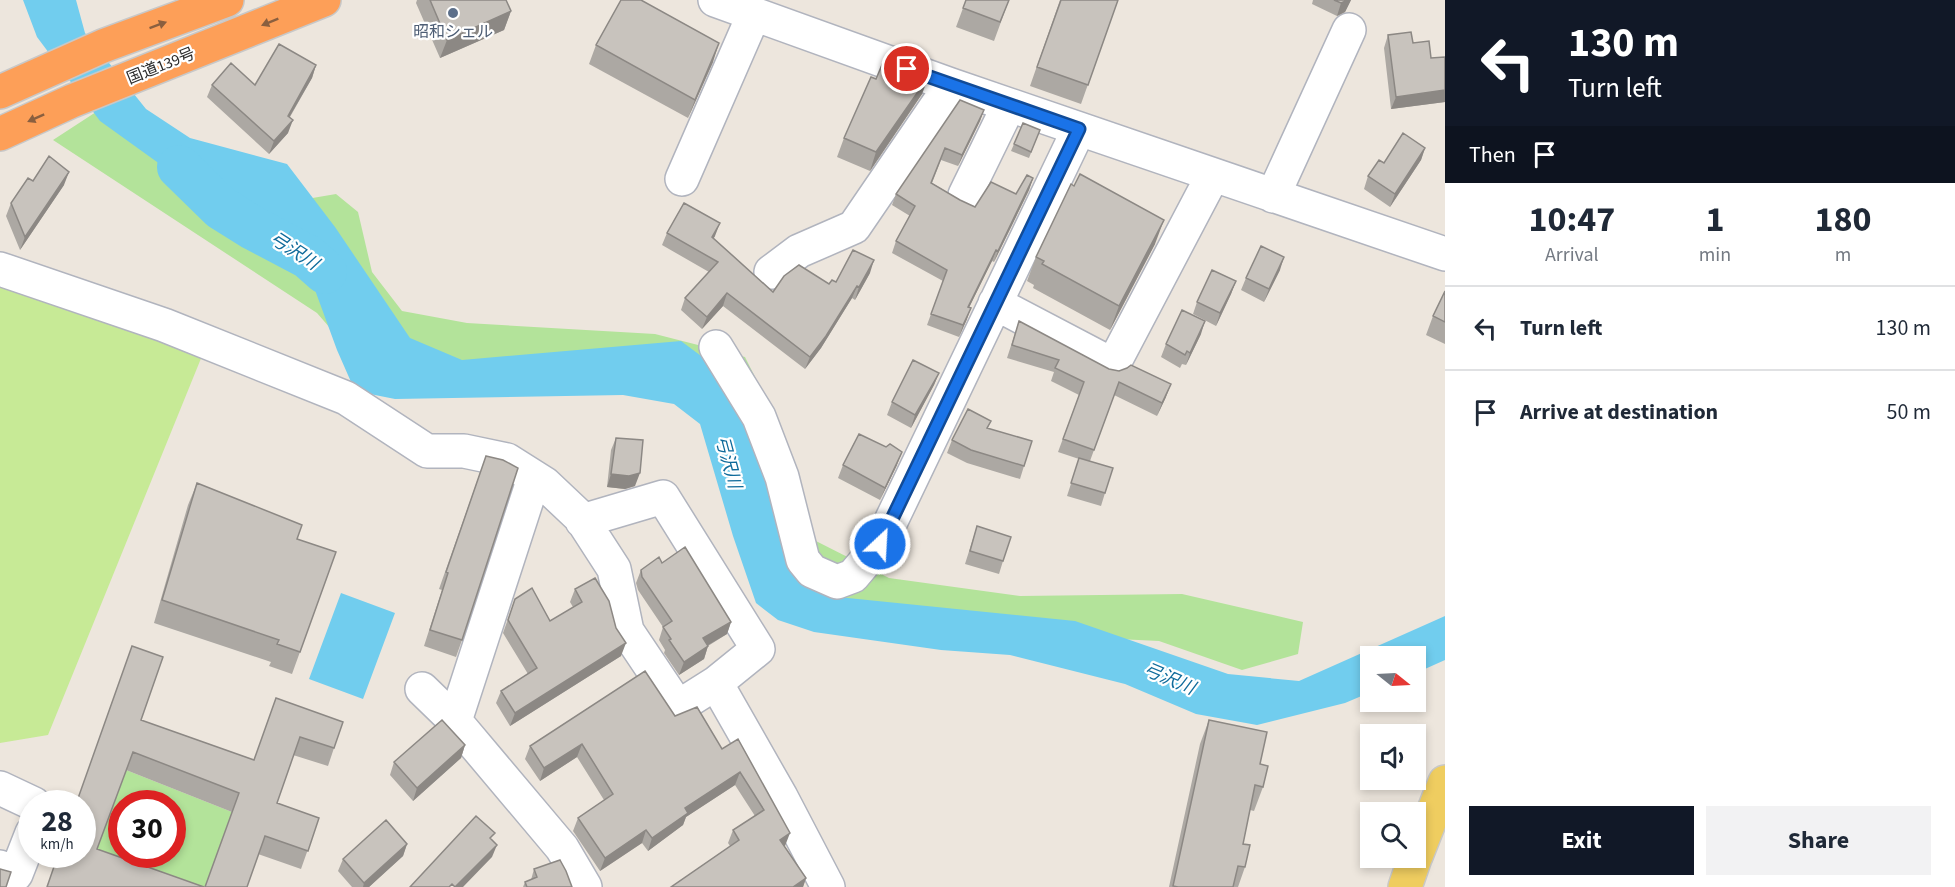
<!DOCTYPE html>
<meta charset="utf-8">
<style>
:root{--surface:#fff;--page:#f2f2f3;--text:#1f2937;--muted:#747a83;--line:#e0e1e3;--accent:#111827}
body{margin:0;font-family:"Source Sans 3","Noto Sans JP",sans-serif;background:var(--page);color:var(--text);height:100vh;display:flex;flex-direction:column;font-size:22px;white-space:nowrap}
*{box-sizing:border-box;margin:0}
p{font-size:20px;color:var(--muted)}
.icon{flex:none;width:33px;height:33px;fill:none;stroke:currentColor;stroke-width:2;stroke-linecap:round;stroke-linejoin:round}
.map{position:relative;flex:1;overflow:hidden}
.drawer{display:flex;flex-direction:column;background:var(--surface);width:510px}
.drawer>*{flex:none}
.banner{background:#111827;color:#fff;overflow:hidden}
.needle{width:39px;rotate:108deg}
.controls{position:absolute;left:1360px;top:646px;display:grid;gap:12px}
.controls a{display:grid;place-items:center;width:66px;height:66px;border-radius:0px;background:var(--surface);box-shadow:0 3px 9px #0003;font-size:30px}
.speed{position:absolute;left:18px;top:790px;display:flex;gap:12px;font-size:30px;font-weight:700;text-align:center}
.speed>*{display:grid;place-content:center;width:78px;height:78px;border-radius:50%;background:var(--surface);box-shadow:0 3px 9px #0003;line-height:1}
.speed small{font-size:15px;font-weight:400}
.speed .limit{border:9px solid #d22;background:#fff;color:#111}
.pin{position:absolute;display:grid;place-items:center;width:51px;height:51px;color:#fff;margin:-26px;border:3px solid #fff;border-radius:50%;box-shadow:0 2px 6px #0007}
.me{position:absolute;width:66px;margin:-33px;rotate:25deg;stroke-linejoin:round;filter:drop-shadow(0 0 4px #0008)}
.turn{display:flex;align-items:center;gap:21px;height:126px;padding:0 24px;font-size:27px}
.turn .icon{width:78px;height:78px;stroke-width:2.5}
.turn b{display:block;font-size:42px;line-height:51px}
.then{display:flex;align-items:center;height:57px;padding:0 24px;background:#0003;gap:12px;font-size:22px}
.eta{display:flex;justify-content:space-evenly;align-items:center;height:102px;text-align:center}
.eta b{font-size:36px;font-weight:700;line-height:42px}
.primary-button{display:flex;gap:12px;margin-top:auto;padding:12px 24px}
.primary-button a{flex:1;height:69px;border-radius:0px;background:var(--accent);color:#fff;font-size:24px;font-weight:700;line-height:69px;text-align:center}
.primary-button a+a{background:var(--page);color:var(--text)}
ul{padding:0;list-style:none}
li{display:flex;align-items:center;gap:18px;height:84px;padding:0 24px;border-top:2px solid var(--line)}
li div{flex:1}
li b{display:block;font-size:22px}
li em{font-style:normal}
main{display:flex;flex:1;min-height:0}
.map>svg:first-child{display:block}
.green{fill:#b3e39a;fill-rule:evenodd}
.pitch{fill:#c7ea96}
.water{fill:#71cdee}
.lines{fill:none;stroke-linecap:round;stroke-linejoin:round}
.river{stroke:#71cdee;stroke-width:44}
.minor-casing{stroke:#b1b4be;stroke-width:36}
.major-casing{stroke:#c8c8c8;stroke-width:36}
.highway-casing{stroke:#c8c8c8;stroke-width:36}
.minor{stroke:#fff;stroke-width:33}
.major{stroke:#efcd60;stroke-width:33}
.highway{stroke:#fd9f58;stroke-width:33}
.wall{fill:#aca8a3}
.shaded-wall{fill:#8c8884}
.building{fill:#c8c3bd;stroke:#8c8884;stroke-width:1.5}
.oneway{fill:#8a5f3f}
.route-casing{stroke:#114b97;stroke-width:15}
.route{stroke:#1a73e8;stroke-width:10}
.service-dot{fill:#5c6f8a;stroke:#fff;stroke-width:2}
.labels{text-anchor:middle;dominant-baseline:central;stroke-width:4.5;stroke-linejoin:round;paint-order:stroke}
.service-label{font-size:16px;fill:#4e5e75;stroke:#fff}
.street-label{font-size:16px;fill:#2b2b2b;stroke:#fff}
.water-label{font-size:18px;font-style:italic;fill:#0f6b9b;stroke:#fff}
</style>
<main>
<div class="map">
<svg width="1445" height="887" viewBox="0 0 1445 887">
<rect width="100%" height="100%" fill="#ede6dd"/>
<path class="green" d="M116 99 289 202 336 194 358 212 372 272 402 311 467 323 655 334 745 357 778 423 810 538 889 578 1020 596 1182 594 1303 622 1298 654 1242 670 1159 641 1035 635 812 616 715 418 641 381 375 380 317 313 53 140Z
M126 770 232 812 205 887H146L90 867ZM122 804H172V855H122Z"/>
<path class="pitch" d="M0 280 202 356 48 735 0 743Z"/>
<path class="water" d="M23 0H76L85 33 146 109 190 138 287 164 335 227 410 338 462 360 681 341 740 385 779 502 828 596 1075 621 1228 674 1299 681 1445 616V660L1416 673V657H1371V692L1345 703 1257 725 1196 714 1125 684 1010 655 941 650 814 632 778 620 756 603 733 536 700 424 674 404 623 395 395 399 355 391 337 350 315 290 275 240 221 208 100 121 37 37Z
M341 593 395 613 363 699 309 679Z"/>
<g class="lines">
<path class="river" d="M179 167 221 208 253 228 308 257 325 272"/>
<g class="minor-casing">
<path id="minor" d="M715 0 951 85 1445 254
M682 179 754 14
M965 195 1009 105
M1273 196 1349 30
M0 269 164 325 346 398 427 451H464L507 460 545 484 581 518 614 569 627 631 678 707 716 683 781 797 828 887
M771 272 799 251 854 227 951 85
M995 303 1113 365 1213 175
M716 347 759 417 782 477 803 560 812 571 837 582 853 576 880 544 1079 129
M582 521 663 497 758 649 716 683
M422 689 455 721 562 848 585 887
M455 721 534 478
M0 788 34 804
M0 867 16 874 32 833"/>
</g>
<g class="major-casing">
<path id="major" d="M1416 856 1445 782
M1405 887 1415 858"/>
</g>
<g class="highway-casing">
<path id="highway" d="M0 92 103 46 227 0
M0 134 72 101 324 0"/>
</g>
<use href="#minor" class="minor"/>
<use href="#major" class="major"/>
<use href="#highway" class="highway"/>
</g>
<path class="wall" d="M417 0H506L511 11 504 30 440 58 416 3Z
M966 0H1009L994 41 956 27Z
M1060 0H1118L1081 104 1030 86Z
M1313 0H1351L1345 12 1337 16 1312 4Z
M1388 35 1413 43 1431 58 1445 57V102L1391 109 1384 48Z
M596 45 713 62 688 118 589 64Z
M316 65 312 78 290 117 288 133 269 154 207 97 212 85H255Z
M876 79 922 94 870 171 837 157 844 138Z
M984 110 980 121 958 166 941 160 932 183 960 200 975 207 1016 194 1033 178 1029 190 994 262 992 261 969 307 967 319 959 337 927 325 943 281 892 253 896 241 910 216 892 205 896 194Z
M1023 123 1040 130 1029 158 1011 151Z
M1425 148 1421 160 1390 207 1364 189 1368 176Z
M33 181 64 185 20 250 6 216 11 203Z
M667 233 715 236 713 239 773 292 829 284 870 273 855 300 852 298 821 348 805 369 723 306 702 329 681 310 685 298 709 272 662 245Z
M1155 244 1110 330 1033 288 1034 285 1027 281 1036 257Z
M1280 270 1264 302 1241 290 1246 278Z
M1236 281 1231 294 1216 326 1193 314 1197 302Z
M1445 291V344L1426 335 1433 316Z
M1019 321 1109 369 1166 397 1157 416 1114 395 1090 461 1105 493 1101 506 1067 496 1079 459 1058 452 1079 395 1051 381 1054 372 1007 358Z
M1201 334 1186 365 1182 364 1180 368 1161 357 1166 344Z
M939 373 934 385 911 428 887 415 892 402Z
M991 421 988 428 1024 466 1020 479 967 463 947 453 952 440Z
M616 438 635 486 625 489 607 487 611 450Z
M486 456 462 640 456 657 424 646 442 590 439 589Z
M843 465H897L880 500 838 478Z
M197 483 297 539 336 552 292 674 269 666 271 662 154 623 188 505Z
M977 526 1003 561 999 574 965 564Z
M662 563 731 622 727 634 708 646 704 659 679 675 664 653 665 650 659 640 663 627 638 590 636 583 641 570Z
M575 589 621 656 510 726 496 703 501 691 528 674 503 633 515 599 550 621 573 607 570 602Z
M276 698 334 748 328 766 293 755 277 803 319 818 301 869 258 854 232 812 126 770 46 887 141 720 254 760Z
M675 716 722 749 738 739 785 846V847L806 878 803 887H671L730 846 728 843 733 830 755 816 735 785 686 817 683 825 648 851 642 843 600 871 573 831 578 818 604 800 577 757 540 781 525 759 530 746Z
M1209 720 1260 764 1263 787 1254 811 1250 810 1243 844 1245 867 1238 887H1169L1200 744Z
M465 745 461 758 413 801 390 775 394 762Z
M407 844 403 856 369 887H352L338 871 343 859Z
M534 869 572 887H523L525 882 531 880Z"/>
<path class="shaded-wall" d="M1348 0H1351L1345 12 1337 16 1341 3Z
M511 11 504 30 440 58 447 40Z
M719 43 713 62 688 118 695 100Z
M316 65 312 78 283 128 288 116Z
M929 76 922 94 870 171 876 152Z
M1445 90V102L1391 109 1396 97Z
M984 110 980 121 958 166 962 155Z
M293 120 288 133 269 154 274 141Z
M1425 148 1421 160 1390 207 1395 194Z
M69 172 64 185 20 250 25 237Z
M1033 178 1029 190 994 262 998 251Z
M1164 220 1155 244 1110 330 1119 306Z
M720 223 715 236 707 250 712 237Z
M996 250 992 261 964 318 968 307Z
M1284 257 1280 270 1264 302 1269 289Z
M874 260 870 273 855 300 859 287Z
M1236 281 1231 294 1216 326 1220 313Z
M857 286 852 298 821 348 805 369 810 357Z
M727 293 723 306 702 329 707 317Z
M971 308 967 319 959 337 963 325Z
M1205 321 1201 334 1186 365 1190 353Z
M939 373 934 385 911 428 915 415Z
M1171 384 1166 397 1157 416 1162 403Z
M902 452 897 465 880 500 885 488Z
M640 473 635 486 625 489 607 487 611 474Z
M731 622 727 634 698 651 703 638Z
M626 643 621 656 510 726 515 713Z
M708 646 704 659 679 675 684 662Z
M582 744 577 757 540 781 544 768Z
M465 745 461 758 413 801 417 788Z
M740 772 735 785 686 817 683 825 648 851 652 838 685 808Z
M646 830 642 843 600 871 605 858Z
M790 833 785 846 775 853 780 840Z
M407 844 403 856 369 887H363L364 883Z
M497 845 492 857 463 887H455Z
M806 878 803 887H793Z"/>
<path class="building" d="M430 0H506L511 11 447 40Z
M621 0H641L719 43 695 100 596 45Z
M966 0H1009L1000 22 963 8Z
M1061 0H1118L1088 85 1037 67Z
M1334 0H1348L1341 3Z
M1411 32 1413 43 1429 41 1431 58 1445 57V90L1396 97 1388 35Z
M279 44 316 65 288 116 293 120 274 141 212 85 231 63 255 85Z
M884 60 929 76 876 152 844 138 871 77 876 79Z
M960 100 984 110 962 155 945 148 931 183 960 200 975 207 991 182 1016 194 1027 175 1033 178 998 251 996 250 968 307 971 308 963 325 931 314 947 270 896 241 915 206 896 194Z
M1023 123 1040 130 1031 152 1014 144Z
M1403 133 1425 148 1395 194 1368 176 1379 160 1384 163Z
M49 156 69 172 25 237 11 203 28 178 33 181Z
M1080 174 1164 220 1119 306 1042 264 1044 261 1036 257 1071 184 1074 186Z
M684 203 720 223 712 237 773 292 784 276 799 265 829 284 832 280 836 282 853 250 874 260 859 287 857 286 826 336 810 357 727 293 707 317 685 298 718 262 667 233Z
M1261 246 1284 257 1269 289 1246 278Z
M1212 270 1236 281 1220 313 1197 302Z
M1445 291V322L1433 316Z
M1182 310 1205 321 1190 353 1187 351 1185 355 1166 344Z
M1019 321 1109 369 1119 371 1127 368 1131 365 1171 384 1162 403 1119 382 1094 450 1063 439 1084 382 1055 368 1059 360 1012 345Z
M913 360 939 373 915 415 892 402Z
M968 409 991 421 987 428 1032 441 1024 466 971 450 952 440Z
M859 434 886 447 890 444 902 452 885 488 843 465Z
M616 438 643 440 640 473 629 476 611 474Z
M486 456 503 460 518 468 462 640 430 630 448 573 446 572Z
M1079 458 1113 468 1105 493 1071 483Z
M197 483 302 525 297 539 336 552 300 652 277 644 279 640 162 600Z
M977 526 1011 537 1003 561 970 551Z
M685 547 731 622 703 638 708 646 684 662 669 640 671 639 663 627 672 621 642 577 641 570 659 557 662 563Z
M595 578 609 601 616 628 626 643 515 713 501 691 537 668 508 620 515 599 532 588 550 621 582 602 575 589Z
M132 646 163 657 141 720 254 760 276 698 343 722 334 748 300 737 277 803 319 818 308 851 265 836 247 887H205L239 793 133 752 97 849 204 887H47L58 855H82V804H76Z
M645 671 675 716 697 707 722 749 738 739 790 833 780 840 806 878 793 887H671L739 840 733 830 764 810 740 772 685 808 688 813 652 838 646 830 605 858 578 818 613 794 582 744 544 768 530 746Z
M442 720 465 745 417 788 394 762Z
M1209 720 1267 732 1260 764 1268 766 1263 787 1255 785 1243 844 1250 845 1245 867 1238 866 1233 887H1178L1173 886Z
M476 816 495 833 490 838 497 845 455 887 452 884 449 887H410Z
M386 820 407 844 364 883 343 859Z
M560 860 566 871 572 887H527L525 882 537 877 534 869Z
M0 869 11 872 6 887H0Z"/>
<defs><path id="oneway-solid" d="M-6-.8H1V-3.2L6.5 0L1 3.2V.8H-6Z" transform="scale(1.5)"/></defs>
<g class="oneway">
<use href="#oneway-solid" transform="translate(270 22) rotate(158)"/>
<use href="#oneway-solid" transform="translate(158 25) rotate(-20)"/>
<use href="#oneway-solid" transform="translate(36 118) rotate(156)"/>
</g>
<g class="lines">
<g class="route-casing">
<path id="route" d="M880 544 1079 129 907 69"/>
</g>
<use href="#route" class="route"/>
</g>
<circle class="service-dot" cx="453" cy="13" r="6"/>
<g class="labels">
<g class="service-label">
<text x="453" y="32">昭和シェル</text>
</g>
<g class="street-label">
<text transform="translate(161 66) rotate(-22)">国道139号</text>
</g>
<g class="water-label">
<text transform="translate(294 251) rotate(33)">弓沢川</text>
<text transform="translate(728 462) rotate(75)">弓沢川</text>
<text transform="translate(1169 679) rotate(23)">弓沢川</text>
</g>
</g>
</svg>
<div class="controls">
<a><svg class="needle" viewBox="-14 -14 28 28"><path d="M0-13l5 13h-10z" fill="#e53935"/><path d="M0 13l5-13h-10z" fill="#747a83"/></svg></a>
<a><svg class="icon" aria-label="sound" viewBox="0 0 24 24"><path d="M4 9h4l5-4v14l-5-4H4zM17 9q2 3 0 6"/></svg></a>
<a><svg class="icon" aria-label="search" viewBox="0 0 24 24"><circle cx="10" cy="10" r="6"/><path d="M15 15l6 6"/></svg></a>
</div>
<div class="speed"><div>28<small>km/h</small></div><div class="limit">30</div></div>
<div class="pin" style="left:907px;top:69px;background:#d93025"><svg class="icon" aria-label="arrive" viewBox="0 0 24 24"><path d="M6 21V4h12l-3 4 3 4H6"/></svg></div>
<svg class="me" style="left:880px;top:544px" viewBox="-20 -20 40 40"><circle r="17" fill="#1a73e8" stroke="#fff" stroke-width="3"/><path d="M0-11L8 9 0 5-8 9z" fill="#fff"/></svg>
</div>
<section class="drawer">
<div class="banner">
<div class="turn"><svg class="icon" aria-label="left" viewBox="0 0 24 24"><path d="M17 20v-9H6M10 6l-5 5 5 5"/></svg><div><b>130 m</b>Turn left</div></div>
<div class="then">Then<svg class="icon" aria-label="arrive" viewBox="0 0 24 24"><path d="M6 21V4h12l-3 4 3 4H6"/></svg></div>
</div>
<div class="eta">
<div><b>10:47</b><p>Arrival</p></div>
<div><b>1</b><p>min</p></div>
<div><b>180</b><p>m</p></div>
</div>
<ul>
<li><svg class="icon" aria-label="left" viewBox="0 0 24 24"><path d="M17 20v-9H6M10 6l-5 5 5 5"/></svg><div><b>Turn left</b></div><em>130 m</em></li>
<li><svg class="icon" aria-label="arrive" viewBox="0 0 24 24"><path d="M6 21V4h12l-3 4 3 4H6"/></svg><div><b>Arrive at destination</b></div><em>50 m</em></li>
</ul>
<div class="primary-button"><a>Exit</a><a>Share</a></div>
</section>
</main>
